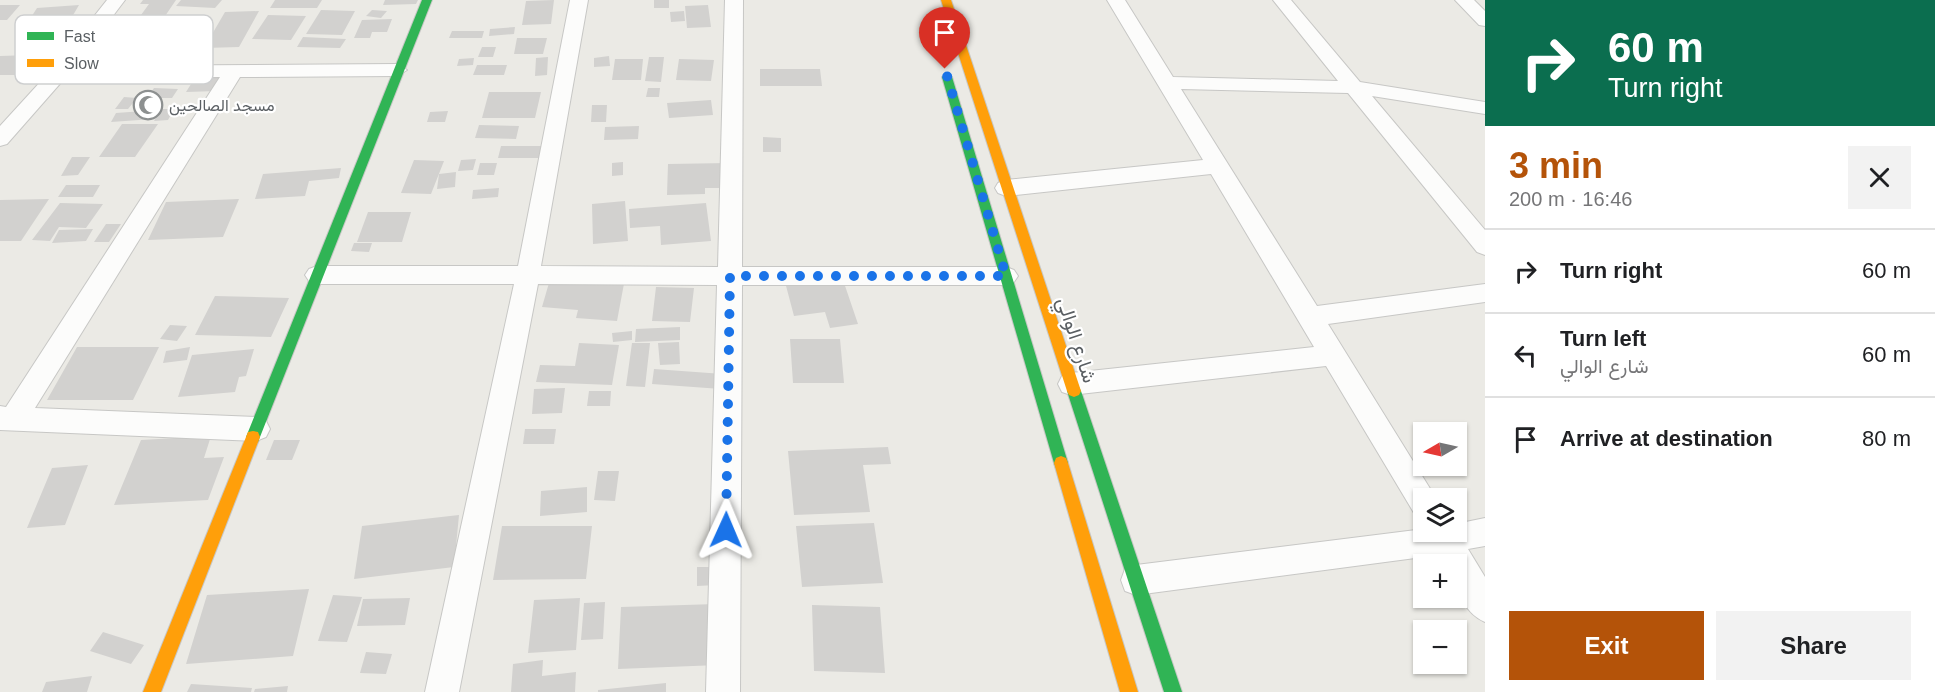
<!DOCTYPE html>
<meta charset="utf-8">
<style>
:root{--surface:#fff;--page:#f2f2f2;--text:#202124;--muted:#757577;--line:#e0e0e0;--accent:#b45309}
body{margin:0;font-family:Helvetica,Vazirmatn,sans-serif;background:var(--page);color:var(--text);height:100vh;display:flex;flex-direction:column;font-size:22px;white-space:nowrap}
*{box-sizing:border-box;margin:0}
p{font-size:20px;color:var(--muted)}
.icon{flex:none;width:33px;height:33px;fill:none;stroke:currentColor;stroke-width:2;stroke-linecap:round;stroke-linejoin:round}
.map{position:relative;flex:1;overflow:hidden}
.panel{display:flex;flex-direction:column;background:var(--surface);width:450px}
.panel>*{flex:none}
.guide{background:#0b6e4f;color:#fff;overflow:hidden}
.needle{width:39px;rotate:261deg}
.buttons{position:absolute;left:1413px;top:422px;display:grid;gap:12px}
.buttons a{display:grid;place-items:center;width:54px;height:54px;border-radius:0px;background:var(--surface);box-shadow:0 2px 4px #0004;font-size:30px}
.pin{position:absolute;display:grid;place-items:center;width:51px;height:51px;color:#fff;margin:-62px -26px;border-radius:50% 50% 50% 0;rotate:-45deg;box-shadow:0 0 6px #0007}
.pin .icon{rotate:45deg}
.me{position:absolute;width:66px;margin:-33px;rotate:1deg;stroke-linejoin:round;filter:drop-shadow(0 0 4px #0008)}
.turn{display:flex;align-items:center;gap:21px;height:126px;padding:0 24px;font-size:27px}
.turn .icon{width:78px;height:78px;stroke-width:2.5}
.turn b{display:block;font-size:42px;line-height:51px}
.round{display:grid;place-items:center;flex:none;width:63px;height:63px;border-radius:0px;background:var(--page)}
.head{display:flex;align-items:center;justify-content:space-between;height:102px;padding:0 24px}
h1{font-size:36px;font-weight:800;line-height:45px;color:var(--accent)}
.primary-button{display:flex;gap:12px;margin-top:auto;padding:12px 24px}
.primary-button a{flex:1;height:69px;border-radius:0px;background:var(--accent);color:#fff;font-size:24px;font-weight:800;line-height:69px;text-align:center}
.primary-button a+a{background:var(--page);color:var(--text)}
ul{padding:0;list-style:none}
li{display:flex;align-items:center;gap:18px;height:84px;padding:0 24px;border-top:2px solid var(--line)}
li div{flex:1}
li b{display:block;font-size:22px}
li em{font-style:normal}
main{display:flex;flex:1;min-height:0}
.map>svg:first-child{display:block}
.building{fill:#d2d1cf}
.lines{fill:none;stroke-linecap:round;stroke-linejoin:round}
.street-casing{stroke:#c7c7c5;stroke-width:2}
.fast-casing{stroke:#c7c7c5;stroke-width:2}
.slow-casing{stroke:#c7c7c5;stroke-width:2}
.street{fill:#fcfcfb;fill-rule:evenodd}
.fast{fill:#30b455;fill-rule:evenodd}
.slow{fill:#ff9f0a;fill-rule:evenodd}
.route{stroke:#1a73e8;stroke-width:10;stroke-dasharray:0 18}
.labels{text-anchor:middle;dominant-baseline:central;stroke-width:4.5;stroke-linejoin:round;paint-order:stroke}
.far-poi-label{font-size:16px;fill:#5a5f63;stroke:#fff;text-anchor:start}
.street-label{font-size:20px;fill:#5a5f63;stroke:#fff}
.key{fill:#fff;stroke:#cecfd0;stroke-width:1.5}
.key-label{font-size:16px;fill:#5a5f63}
</style>
<main>
<div class="map">
<svg width="1485" height="692" viewBox="0 0 1485 692">
<rect width="100%" height="100%" fill="#ebeae5"/>
<path class="building" d="M143 0H176L146 44H120L149 4H140Z
M181 0H222L215 8 176 6Z
M275 0H322L317 8H270Z
M385 0H418L416 4 383 5Z
M554 0 551 24 522 25 526 1Z
M654 0H669V8H654Z
M0 5H20L7 20H0Z
M79 5 69 22 26 25 37 8Z
M708 5 711 27 687 28 685 6Z
M321 10 355 11 342 35 306 34Z
M372 10 387 11 381 18 366 16Z
M259 11 239 47 204 48 225 12Z
M684 11 685 21 671 22 670 12Z
M268 15 306 16 291 40 252 39Z
M392 19 387 32H372L370 38H354L362 20Z
M515 27 514 34 489 36 490 29Z
M452 31H484L482 38H449Z
M303 37 346 39 340 48 297 47Z
M517 38H547L543 54H514Z
M482 47H496L493 57H478Z
M31 55 16 75H0V56Z
M609 56 610 66 594 67V58Z
M548 57 547 75 535 76 536 58Z
M649 57H664L661 82 645 81Z
M474 58 473 65 457 66 459 59Z
M615 59H643L641 80H612Z
M679 59 714 60 711 81 676 80Z
M477 65H507L504 75H473Z
M760 69H820L822 86H760Z
M198 73H228L217 91 186 92Z
M154 88 178 89 172 98H147Z
M648 88H660L659 97H646Z
M489 92H541L535 118H482Z
M124 97 137 98 128 109H115Z
M711 100 713 115 669 118 667 103Z
M592 105H607L606 122H591Z
M161 109H174L168 120 154 121Z
M157 110 153 119 111 122 116 113Z
M448 111 445 122H427L430 112Z
M122 124H158L135 157H99Z
M479 125 519 126 516 139 475 138Z
M639 126 638 139 604 140 605 127Z
M763 137 781 138V152H763Z
M501 146H543L540 158H498Z
M72 157H90L78 175 61 176Z
M476 159 473 170 458 171 461 160Z
M414 160 444 161 431 194 401 193Z
M623 162V175L612 176V163Z
M480 163H497L494 175H477Z
M729 163 730 188H705V194L667 195 668 164Z
M341 168 339 178 309 181 305 196 255 199 263 174Z
M456 172 455 187 437 189 439 174Z
M66 185H100L93 197H58Z
M499 188 498 197 472 199 473 190Z
M49 199 21 241H0V200Z
M239 199 223 237 148 240 166 202Z
M625 201 628 241 593 244 592 204Z
M60 203 103 204 86 228 59 227 50 241 32 240Z
M706 203 711 241 661 245 660 226 630 228 629 209Z
M368 212H411L402 242H357Z
M106 224H121L109 242H94Z
M93 229 86 241 52 243 59 230Z
M354 243H372L369 252 351 251Z
M553 269 626 273 617 321 576 318 578 310 542 307Z
M841 274 858 324 830 328 825 312 794 316 785 282Z
M656 287 694 288 690 322 652 321Z
M215 296 289 298 271 337 195 335Z
M170 325 187 326 177 341 160 339Z
M680 327V340L635 342 636 329Z
M632 331V340L613 342 612 333Z
M790 339H840L844 383H793Z
M679 342 680 364 660 365 658 343Z
M579 343 619 345 612 385 536 382 540 365 575 366Z
M632 343H650L645 387 626 386Z
M77 347H159L133 400H47Z
M190 347 187 360 163 363 166 351Z
M254 349 246 376 239 377 235 392 178 397 192 355Z
M654 369 723 374 721 389 652 384Z
M565 388 562 413 532 414 534 389Z
M589 391H611L610 406H587Z
M525 429H556L554 444H523Z
M211 436 204 458 224 457 208 500 114 505 141 440Z
M274 440H300L292 460H266Z
M888 447 891 464 863 465 870 512 794 515 788 451Z
M88 465 65 525 27 528 52 468Z
M598 471H619L615 501 594 500Z
M587 487V512L540 516 541 491Z
M459 515 454 567 354 579 362 526Z
M874 523 883 583 802 587 796 526Z
M502 526H592L586 579 493 580Z
M697 567H715L716 585 697 586Z
M309 589 293 656 186 664 207 595Z
M333 595 362 597 347 642 318 641Z
M410 598 405 625 357 626 363 599Z
M580 598 576 650 528 653 534 600Z
M605 602 603 639 581 640 584 603Z
M716 604 718 665 618 669 621 607Z
M812 605 880 607 885 673 814 671Z
M103 632 144 645 131 664 90 651Z
M366 652 392 654 386 674 360 673Z
M543 660 542 676 576 672 575 692H511L513 664Z
M92 676 87 692H42L46 682Z
M666 683V692H598V690Z
M191 684 252 688 251 692H187Z
M288 686 287 692H254L255 689Z"/>
<g class="lines">
<g class="street-casing">
<path id="street" d="M107 0H125L75 66 397 64 407 70 397 76 240 77 35 408 256 417 266 421 270 429 266 437 256 441 0 430V406L6 407 220 77 65 78 7 144 0 146V126L53 68Z
M570 0H588L541 266 718 267 725 0H743L742 267H1006L1014 270 1018 276 1014 282 1006 285H742L740 692H706L717 285 538 284 459 692H425L514 284H317L309 281 305 275 309 269 317 266H518Z
M1107 0H1125L1173 77 1338 81 1273 0H1291L1360 82 1485 102V114L1372 96 1485 230V255L1477 252 1348 93 1181 89 1317 306 1485 284V302L1328 324 1434 495 1436 498H1424V517L1414 513 1326 366 1071 395 1062 392 1058 384 1062 376 1071 373 1314 347 1211 174 1006 196 998 193 995 188 998 183 1006 180 1203 160Z
M1455 0H1474L1485 11V26L1479 25Z
M1485 518V546L1468 549 1485 577V622C1462 612 1456 587 1456 564H1443L1438 555 1136 595 1125 591 1121 580 1125 569 1136 565 1424 529V531H1456V524Z"/>
</g>
<g class="fast-casing">
<path id="fast" d="M422 0H432L260 437 258 442 253 443 248 442 246 437Z
M947 74 952 77 1068 463 1066 468 1061 470 1056 468 1054 463 942 77Z
M1074 385 1079 387 1081 391 1182 692H1164L1067 391 1069 387Z"/>
</g>
<g class="slow-casing">
<path id="slow" d="M941 0H951L1081 391 1079 395 1074 397 1069 395 1067 391Z
M253 431 258 432 260 437 161 692H143L246 437 248 432Z
M1061 456 1066 458 1068 463 1138 692H1120L1054 463 1056 458Z"/>
</g>
<use href="#street" class="street"/>
<use href="#fast" class="fast"/>
<use href="#slow" class="slow"/>
</g>
<g class="lines">
<path class="route" d="M726 530 730 276H1006L945 69"/>
</g>
<defs>
<g id="mosque-ring" transform="scale(1.5)"><circle r="9.5" fill="#fff" stroke="#8d9090" stroke-width="1.5"/><path d="M3.5-4.9A6 6 0 1 0 3.5 4.9A5 5 0 1 1 3.5-4.9Z" fill="#8d9090"/></g>
</defs>
<g fill-rule="evenodd">
<use href="#mosque-ring" x="148" y="105"/>
</g>
<g class="labels">
<g class="far-poi-label">
<text x="169" y="105">مسجد الصالحين</text>
</g>
<g class="street-label">
<text transform="translate(1077 340) rotate(72)">شارع الوالي</text>
</g>
</g>
<rect x="15" y="15" width="198" height="69" rx="9" class="key"/>
<rect x="27" y="32" width="27" height="8" fill="#30b455"/>
<rect x="27" y="59" width="27" height="8" fill="#ff9f0a"/>
<g class="key-label">
<text x="64" y="42">Fast</text>
<text x="64" y="69">Slow</text>
</g>
</svg>
<div class="buttons">
<a><svg class="needle" viewBox="-14 -14 28 28"><path d="M0-13l5 13h-10z" fill="#e53935"/><path d="M0 13l5-13h-10z" fill="#757577"/></svg></a>
<a><svg class="icon" aria-label="layers" viewBox="0 0 24 24"><path d="M12 4l9 5-9 5-9-5zM3 14l9 5 9-5"/></svg></a>
<a>+</a>
<a>−</a>
</div>
<div class="pin" style="left:945px;top:69px;background:#d93025"><svg class="icon" aria-label="arrive" viewBox="0 0 24 24"><path d="M6 21V4h12l-3 4 3 4H6"/></svg></div>
<svg class="me" style="left:726px;top:530px" viewBox="-20 -20 40 40"><path d="M0-17L14 15 0 8-14 15z" fill="#1a73e8" stroke="#fff" stroke-width="4"/></svg>
</div>
<section class="panel">
<div class="guide">
<div class="turn"><svg class="icon" aria-label="right" viewBox="0 0 24 24"><path d="M7 20v-9h11M14 6l5 5-5 5"/></svg><div><b>60 m</b>Turn right</div></div>
</div>
<div class="head"><div><h1>3 min</h1><p>200 m · 16:46</p></div><a class="round"><svg class="icon" aria-label="close" viewBox="0 0 24 24"><path d="M6 6l12 12M18 6L6 18"/></svg></a></div>
<ul>
<li><svg class="icon" aria-label="right" viewBox="0 0 24 24"><path d="M7 20v-9h11M14 6l5 5-5 5"/></svg><div><b>Turn right</b></div><em>60 m</em></li>
<li><svg class="icon" aria-label="left" viewBox="0 0 24 24"><path d="M17 20v-9H6M10 6l-5 5 5 5"/></svg><div><b>Turn left</b><p>شارع الوالي</p></div><em>60 m</em></li>
<li><svg class="icon" aria-label="arrive" viewBox="0 0 24 24"><path d="M6 21V4h12l-3 4 3 4H6"/></svg><div><b>Arrive at destination</b></div><em>80 m</em></li>
</ul>
<div class="primary-button"><a>Exit</a><a>Share</a></div>
</section>
</main>
